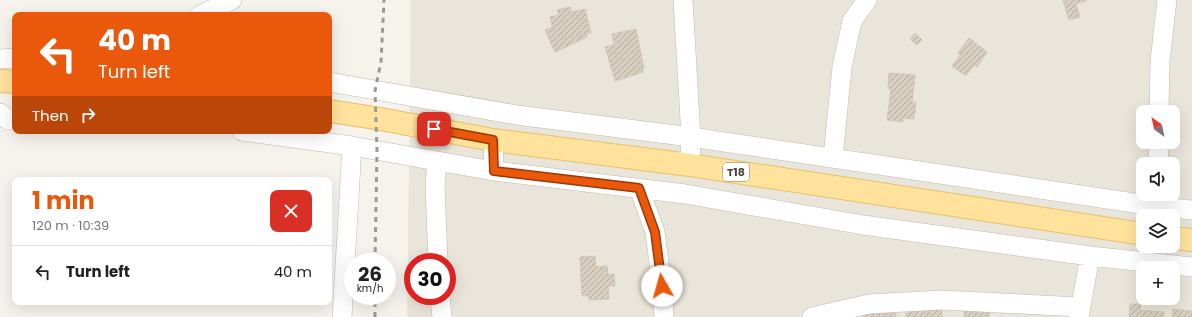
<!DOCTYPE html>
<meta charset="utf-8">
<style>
:root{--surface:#fff;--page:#f6f6f6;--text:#222;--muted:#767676;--line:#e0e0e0;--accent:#ea580c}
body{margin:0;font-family:Poppins,sans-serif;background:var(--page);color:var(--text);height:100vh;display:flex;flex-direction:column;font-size:15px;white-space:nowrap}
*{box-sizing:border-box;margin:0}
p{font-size:13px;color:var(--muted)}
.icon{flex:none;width:22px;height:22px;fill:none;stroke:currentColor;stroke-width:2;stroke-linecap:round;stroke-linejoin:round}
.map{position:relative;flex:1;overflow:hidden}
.details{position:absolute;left:12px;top:177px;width:320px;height:128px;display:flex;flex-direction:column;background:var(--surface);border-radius:8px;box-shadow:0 4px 16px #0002}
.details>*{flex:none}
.banner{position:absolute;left:12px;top:12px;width:320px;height:122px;border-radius:8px;box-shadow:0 4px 16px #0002;background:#ea580c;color:#fff;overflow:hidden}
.needle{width:26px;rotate:327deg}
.controls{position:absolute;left:1136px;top:105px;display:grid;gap:8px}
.controls a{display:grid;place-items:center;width:44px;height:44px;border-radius:8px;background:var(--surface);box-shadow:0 4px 16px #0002;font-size:20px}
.speed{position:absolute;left:344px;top:253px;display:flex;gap:8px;font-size:20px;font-weight:700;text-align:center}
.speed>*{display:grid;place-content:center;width:52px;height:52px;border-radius:50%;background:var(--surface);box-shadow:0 4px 16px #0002;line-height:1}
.speed small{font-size:10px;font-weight:400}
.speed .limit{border:6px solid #d22;background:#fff;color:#111}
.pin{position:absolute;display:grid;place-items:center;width:34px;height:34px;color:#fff;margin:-17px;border-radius:8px;box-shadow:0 2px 6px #0006}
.me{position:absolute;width:44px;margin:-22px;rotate:353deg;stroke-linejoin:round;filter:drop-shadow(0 0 3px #0008)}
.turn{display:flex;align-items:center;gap:14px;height:84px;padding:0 20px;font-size:18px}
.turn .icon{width:52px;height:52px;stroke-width:2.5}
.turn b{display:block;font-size:28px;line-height:34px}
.then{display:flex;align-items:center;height:38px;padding:0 20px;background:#0003;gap:8px;font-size:15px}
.round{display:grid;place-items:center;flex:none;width:42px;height:42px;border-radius:8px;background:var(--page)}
.head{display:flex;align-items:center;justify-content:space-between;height:68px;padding:0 20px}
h1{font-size:24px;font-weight:700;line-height:30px;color:var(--accent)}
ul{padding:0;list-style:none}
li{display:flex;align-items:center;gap:12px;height:52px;padding:0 20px;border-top:1px solid var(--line)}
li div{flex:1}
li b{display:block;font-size:15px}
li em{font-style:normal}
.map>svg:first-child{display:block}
.residential{fill:#eae5da;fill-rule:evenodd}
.building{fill:url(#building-hatch);stroke:#d3c7b4}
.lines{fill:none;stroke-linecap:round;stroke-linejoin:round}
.minor-casing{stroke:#c2bbae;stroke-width:20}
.major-casing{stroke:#e6c16a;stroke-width:24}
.minor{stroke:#fff;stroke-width:19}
.major{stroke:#ffe39c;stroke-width:22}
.rail{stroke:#9a9a9a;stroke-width:3;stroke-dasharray:5 5;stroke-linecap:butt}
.route-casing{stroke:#983908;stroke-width:10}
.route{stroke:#ea580c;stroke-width:7}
.labels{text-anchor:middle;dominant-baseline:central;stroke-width:4;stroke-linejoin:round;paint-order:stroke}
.shield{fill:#fff;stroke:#817c74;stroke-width:1}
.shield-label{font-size:11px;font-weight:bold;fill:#4b4439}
</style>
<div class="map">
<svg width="1192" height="317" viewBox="0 0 1192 317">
<defs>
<pattern id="building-hatch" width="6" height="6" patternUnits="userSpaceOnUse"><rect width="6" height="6" fill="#d8cfc1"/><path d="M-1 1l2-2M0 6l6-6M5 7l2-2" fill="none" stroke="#b1aa9e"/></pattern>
</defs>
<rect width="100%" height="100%" fill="#f6f3ec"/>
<path class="residential" d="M411 0H1192V317H407ZM1143 112H1173V142H1143ZM1143 164H1173V194H1143ZM1143 216H1173V246H1143ZM413 262H447V296H413ZM1143 268H1173V298H1143Z"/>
<path class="building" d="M1063 0H1086V1L1076 4 1080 17 1069 20Z
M570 7 571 12 585 9 591 33 556 41 550 17 559 15 557 10Z
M577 15 587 37 555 52 545 30Z
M636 29 644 69 620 74 612 34Z
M915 33 922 40 917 45 910 39Z
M969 38 987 52 977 67 958 53Z
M633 39 643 72 615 81 605 47Z
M960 55 974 65 966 76 952 66Z
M889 73 915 75 912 102 916 103 914 119 903 118V122L887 120 891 89 888 88Z
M595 256 596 267 607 266 608 274H614L615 286H608L609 299 589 300V296H582L580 257Z
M1130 304H1141L1140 310 1164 312V317H1129Z
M906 307H942V317H906Z
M1173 309 1192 311V317H1172Z
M964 311H989V317H964Z
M896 313V317H863V314Z"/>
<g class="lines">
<g class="minor-casing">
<path id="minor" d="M683 0 691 137 690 165
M200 15 232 0
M0 59 15 58
M329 82 517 115 691 137 1161 207 1192 210
M1159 112 1160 61 1167 0
M0 113 8 120H15
M242 131 352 146 494 171 685 194 863 225 1090 256 1192 267
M493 140 494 171
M1158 142 1159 164
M833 158 842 67 852 21 867 0
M437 161 435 186 438 262
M639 188 655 232 662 286 664 317
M440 296 442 317
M342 317 352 146
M812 317 869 304 941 300 1080 307
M1079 317 1090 256"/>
</g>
<g class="major-casing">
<path id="major" d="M0 81 15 82
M329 111 375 118 493 140 690 165 1143 234
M1173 238 1192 240"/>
</g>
<use href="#minor" class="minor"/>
<use href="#major" class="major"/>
<path class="rail" d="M375 262 377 150 375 91 381 62 384 0
M375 317V296"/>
</g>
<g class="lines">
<g class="route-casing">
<path id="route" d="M434 129 493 140 494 171 639 188 655 232 662 286"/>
</g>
<use href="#route" class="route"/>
</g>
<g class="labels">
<rect class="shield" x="723" y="163" width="26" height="18" rx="3"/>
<g class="shield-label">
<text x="736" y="172">T18</text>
</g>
</g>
</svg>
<div class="controls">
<a><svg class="needle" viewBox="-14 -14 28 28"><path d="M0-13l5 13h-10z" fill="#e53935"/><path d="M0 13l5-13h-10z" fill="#767676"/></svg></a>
<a><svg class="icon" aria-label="sound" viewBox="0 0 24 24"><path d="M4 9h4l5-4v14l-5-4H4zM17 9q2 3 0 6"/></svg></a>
<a><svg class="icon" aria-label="layers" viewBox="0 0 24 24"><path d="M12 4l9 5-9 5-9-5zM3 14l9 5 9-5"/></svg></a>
<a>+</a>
</div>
<div class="speed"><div>26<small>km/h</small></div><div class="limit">30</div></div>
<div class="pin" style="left:434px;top:129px;background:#d93025"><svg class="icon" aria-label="arrive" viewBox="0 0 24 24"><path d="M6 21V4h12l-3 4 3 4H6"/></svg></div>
<svg class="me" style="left:662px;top:286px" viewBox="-20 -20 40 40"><circle r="19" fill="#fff"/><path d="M0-13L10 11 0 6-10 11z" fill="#ea580c"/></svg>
<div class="banner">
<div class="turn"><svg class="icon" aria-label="left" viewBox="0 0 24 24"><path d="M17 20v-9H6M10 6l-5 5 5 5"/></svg><div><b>40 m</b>Turn left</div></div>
<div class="then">Then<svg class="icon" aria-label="right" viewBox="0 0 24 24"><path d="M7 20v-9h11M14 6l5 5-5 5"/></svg></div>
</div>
<section class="details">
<div class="head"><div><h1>1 min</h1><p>120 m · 10:39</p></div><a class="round" style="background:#d93025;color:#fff"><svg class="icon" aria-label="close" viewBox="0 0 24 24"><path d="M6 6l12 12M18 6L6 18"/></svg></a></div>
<ul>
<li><svg class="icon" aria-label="left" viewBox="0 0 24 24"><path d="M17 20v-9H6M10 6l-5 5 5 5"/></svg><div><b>Turn left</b></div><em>40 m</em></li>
</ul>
</section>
</div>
